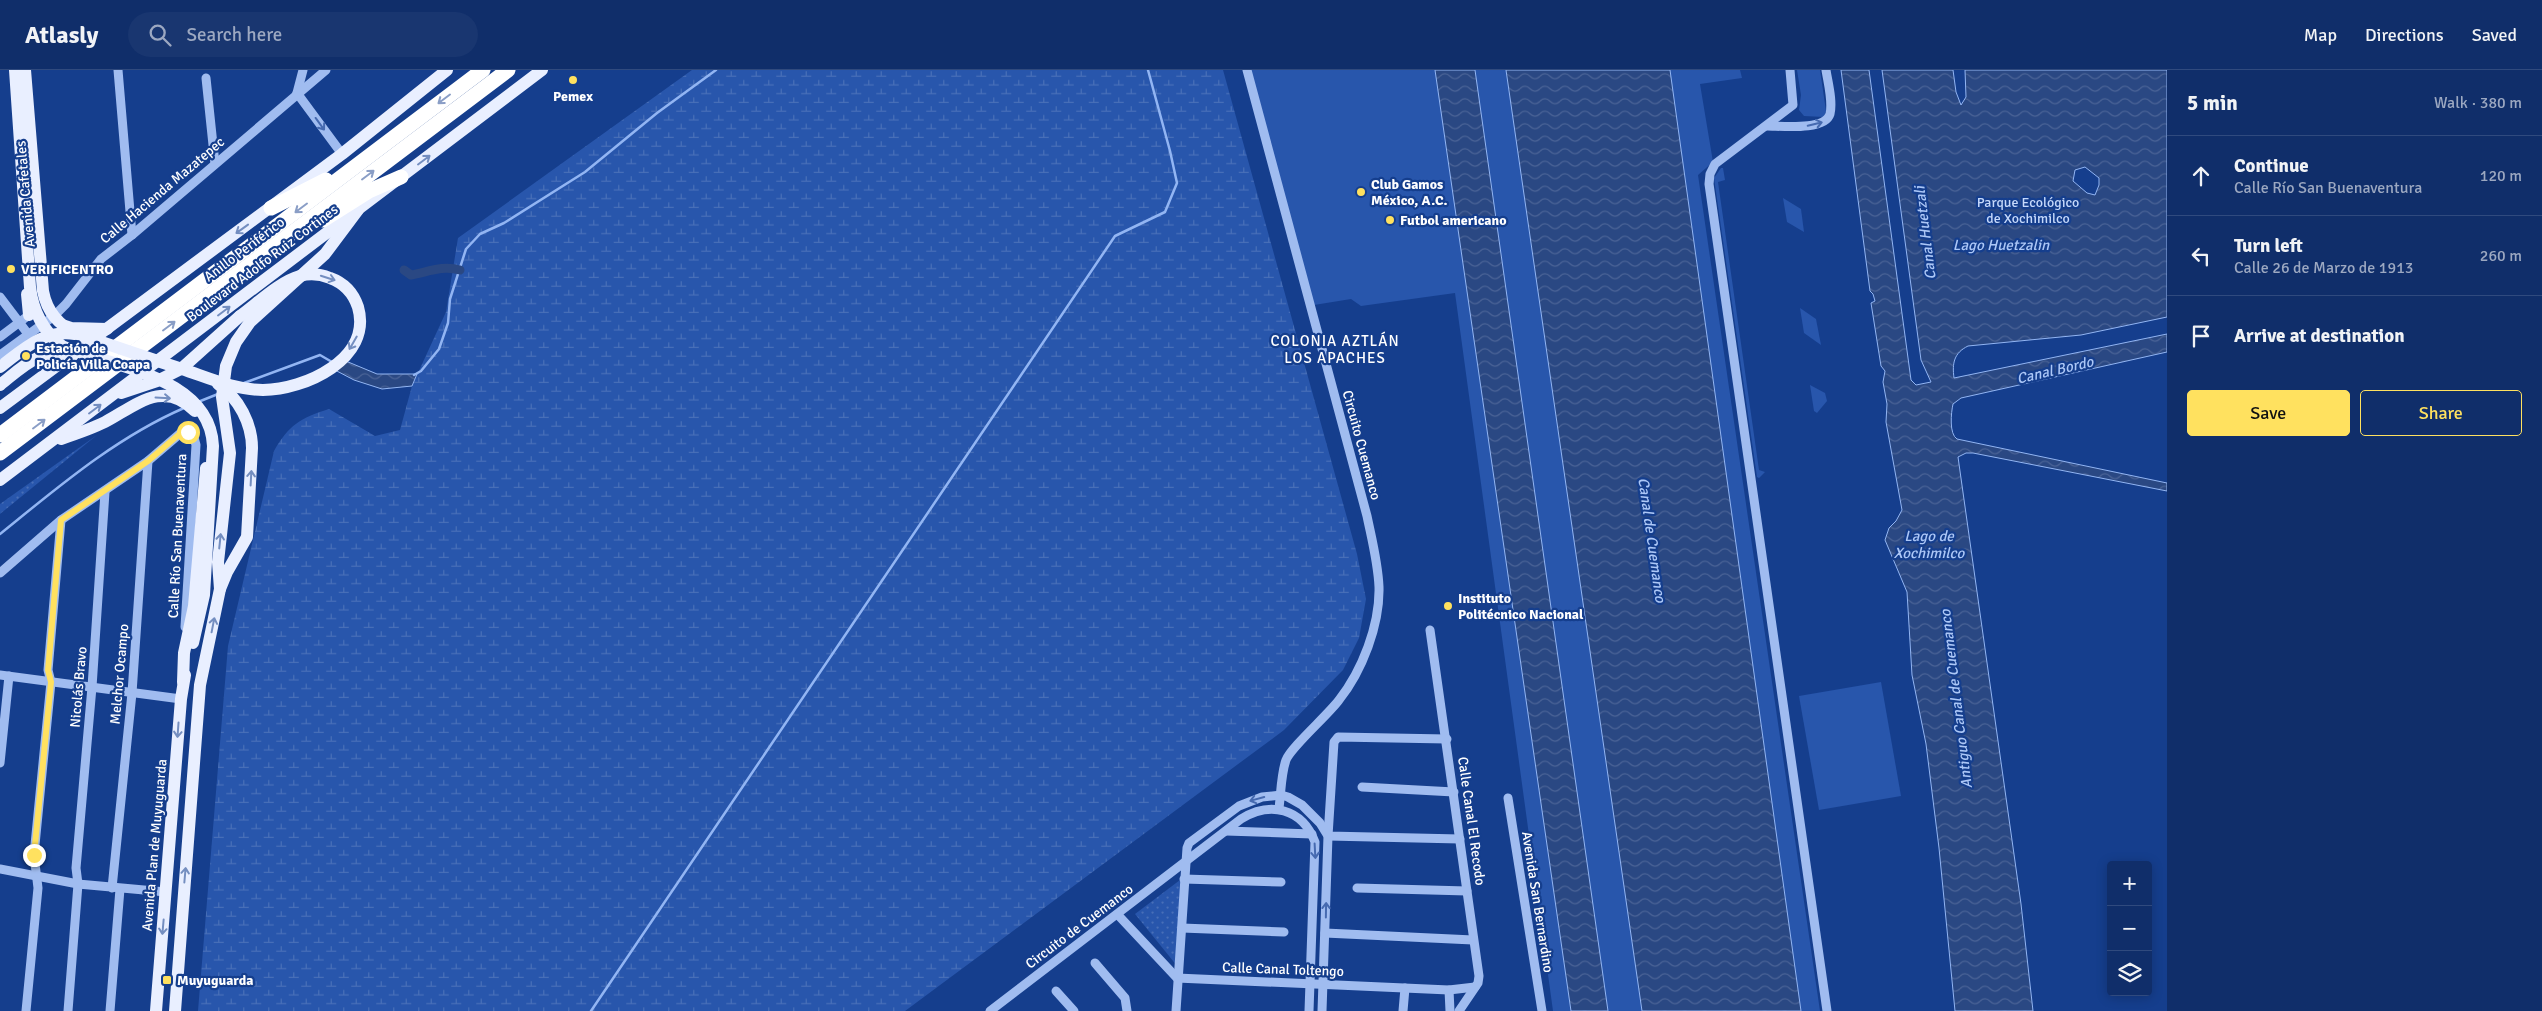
<!DOCTYPE html>
<meta charset="utf-8">
<style>
:root{--surface:#102e6a;--page:#193670;--text:#f1f3f6;--muted:#9ca8c1;--line:#304a7e;--accent:#ffe15f}
body{margin:0;font-family:Signika,sans-serif;background:var(--page);color:var(--text)}
.controls{position:absolute;right:15px;bottom:15px;display:grid;overflow:hidden;border-radius:5px;box-shadow:0 2px 12px #0003}
.controls button{width:45px;height:45px;display:grid;place-items:center;padding:0;border:0;border-bottom:1px solid var(--line);background:var(--surface);color:var(--text);font:25px sans-serif}
.stop{position:absolute;width:15px;height:15px;margin:-11px;border:4px solid #ffe15f;border-radius:50%;background:#fff}
.stop.end{background:#ffe15f;border-color:#fff;box-shadow:0 1px 5px #0008}
.list{margin:0;padding:0;list-style:none}
h2{display:flex;justify-content:space-between;align-items:center;height:65px;margin:0;padding:0 20px;font-size:21px}
h2 small{font-size:16px;font-weight:400;color:var(--muted)}
.list li{display:grid;grid-template-columns:32px 1fr auto;gap:15px;align-items:center;box-sizing:border-box;height:80px;padding:0 20px;border-top:1px solid var(--line)}
.list b{display:block;font-size:19px;white-space:nowrap}
.list p{margin:0;font-size:16px;white-space:nowrap;color:var(--muted)}
.list em{font-size:16px;font-style:normal;color:var(--muted)}
.actions{display:flex;gap:10px;padding:15px 20px}
.actions a{flex:1;padding:11px 0;border:1px solid var(--accent);border-radius:5px;text-align:center;font-size:18px;color:var(--accent)}
.actions .main{background:var(--accent);color:#111}
.icon{flex:none;width:28px;height:28px;fill:none;stroke:currentColor;stroke-width:2;stroke-linecap:round;stroke-linejoin:round}
.map{position:relative;flex:none;width:2167px;height:941px;overflow:hidden}
header{display:flex;align-items:center;gap:30px;box-sizing:border-box;height:70px;padding:0 25px;background:var(--surface);border-bottom:1px solid var(--line)}
header strong{font-size:24px}
nav{display:flex;gap:28px;margin-inline-start:auto;font-size:18px}
.search{width:350px;height:45px;background:var(--page);display:flex;align-items:center;gap:12px;box-sizing:border-box;padding:0 18px;border-radius:28px;color:var(--muted);font-size:19px}
main{display:flex}
aside{flex:1;background:var(--surface)}
.map>svg:first-child{display:block}
</style>
<header>
<strong>Atlasly</strong>
<div class="search"><svg class="icon" aria-label="search" viewBox="0 0 24 24"><circle cx="10" cy="10" r="6"/><path d="M15 15l6 6"/></svg>Search here</div>
<nav><a>Map</a><a>Directions</a><a>Saved</a></nav>
</header>
<main>
<div class="map">
<svg width="2167" height="941" viewBox="0 0 2167 941">
<defs>
<pattern id="grass-dots" width="8" height="8" patternUnits="userSpaceOnUse" patternTransform="scale(1.25)"><rect width="8" height="8" fill="#2856ac"/><path d="M2 2h.1M6 6h.1" fill="none" stroke="#486fb8" stroke-width="1.8" stroke-linecap="round"/></pattern>
<pattern id="wetland-marsh" width="20" height="14" patternUnits="userSpaceOnUse" patternTransform="scale(1.25)"><rect width="20" height="14" fill="#2856ac"/><path d="M1 5h8M5 5V1M11 12h8M15 12V8" fill="none" stroke="#486fb8"/></pattern>
<pattern id="water-waves" width="16" height="10" patternUnits="userSpaceOnUse" patternTransform="scale(1.25)"><rect width="16" height="10" fill="#2a4883"/><path d="M0 5q4-4 8 0t8 0" fill="none" stroke="#4a6396"/></pattern>
</defs>
<rect width="100%" height="100%" fill="#153e8d"/>
<g fill="url(#grass-dots)">
<path d="M97,365L0,444V434Z"/>
<path d="M1188,804L1182,902L1135,844Z"/>
</g>
<path fill="url(#wetland-marsh)" d="M692,0H1223L1357,484L1366,529L1359,568L1343,600L1284,660L905,941H198L228,576L274,381C289,355 300,348 329,339L375,366L400,360L412,316L446,242L458,168Z"/>
<g fill="#2856ac">
<path d="M1248,0H1740L1742,8L1700,14L1713,92L1698,105L1820,941H1553L1455,223L1361,236L1351,229L1314,235Z"/>
<path d="M1797,0H1820L1826,41L1824,47L1804,46L1799,40L1801,25Z"/>
<path d="M1721,98H1723L1725,110L1718,112L1759,400L1765,402L1759,408L1757,407L1714,108Z"/>
<path d="M1783,128L1801,139L1804,162L1787,152Z"/>
<path d="M1800,238L1816,249L1821,275L1804,263Z"/>
<path d="M1810,315L1825,323L1827,331L1817,343L1814,341Z"/>
<path d="M1881,612L1901,726L1819,740L1799,626Z"/>
</g>
<g fill="url(#water-waves)" stroke="#92b5f3" fill-rule="evenodd">
<path d="M1435,0H1475L1608,941H1571Z"/>
<path d="M1506,0H1670L1801,941H1642Z"/>
<path d="M1841,0H1869L1911,310L1916,315L1931,312L1921,290L1882,0H1953L1956,22L1961,35L1966,27L1965,0H2167V247L2081,265L1968,276C1954,283 1952,293 1954,308L2167,264V282L1961,328L1953,334C1951,343 1949,364 1957,369L2167,413V421L1973,383H1966L1958,387L2021,834L2033,941H1955L1939,778L1926,674L1912,605L1907,522L1885,470L1889,458L1896,451L1902,440L1886,352L1887,334L1883,312L1885,301L1881,296L1871,233L1875,231L1873,224L1870,221ZM2085,97L2099,108V115L2095,125L2087,123L2073,111L2075,100Z"/>
<path d="M341,289L377,304H417L412,316L382,319L354,310L333,299Z"/>
</g>
<g fill="none" stroke-linecap="round" stroke-linejoin="round">
<g stroke="#92b5f3" stroke-width="2.5">
<path d="M414,305L421,301L439,279L448,253L450,229L466,179L480,164L504,153L585,102L657,43L716,0"/>
<path d="M244,313L320,285L332,292"/>
<path d="M198,332L218,324"/>
<path d="M0,464C57,418 115,368 184,338"/>
<path d="M591,941L1115,166L1165,142L1177,113L1170,81L1148,0"/>
</g>
<path stroke="#2a4883" stroke-width="9" d="M404,200L411,205C428,202 442,195 460,200"/>
<g stroke="#a0bcf0" stroke-width="9">
<path d="M118,0L132,165"/>
<path d="M1247,0L1367,446C1372,470 1378,493 1379,517C1380,555 1362,601 1339,630C1328,645 1291,677 1286,690C1281,704 1281,723 1279,738"/>
<path d="M1790,0L1793,35L1715,94L1710,104L1709,114L1827,941"/>
<path d="M206,8L215,94"/>
<path d="M297,23L342,84"/>
<path d="M297,23L303,0"/>
<path d="M1767,56C1781,56 1825,61 1830,44C1833,31 1828,13 1826,0"/>
<path d="M0,227L28,264"/>
<path d="M0,267L33,242"/>
<path d="M0,285L54,246L66,234L101,189L132,165L326,0"/>
<path d="M0,503L61,450L148,391L183,361L193,364L196,375L185,557"/>
<path d="M1430,560L1479,906L1478,913L1459,941"/>
<path d="M0,605L181,629"/>
<path d="M1447,669L1338,667L1334,672L1328,766L1460,769"/>
<path d="M0,693L9,606"/>
<path d="M1362,717L1454,722"/>
<path d="M1508,728L1542,941"/>
<path d="M1226,761L1312,764"/>
<path d="M0,799L78,814L166,822"/>
<path d="M1184,809L1281,812"/>
<path d="M112,818L132,623L148,391"/>
<path d="M1357,818L1467,821"/>
<path d="M1118,845L1177,908L1449,920L1475,917"/>
<path d="M1182,858L1284,862"/>
<path d="M1325,863L1473,870"/>
<path d="M1095,893L1125,928L1127,941"/>
<path d="M1449,920L1450,941"/>
<path d="M1056,921L1074,941"/>
<path d="M26,941L38,818L34,785L51,612L48,600L61,450"/>
<path d="M68,941L78,814L76,798L92,617L105,422"/>
<path d="M110,941L120,819"/>
<path d="M990,941L1241,749C1270,731 1302,738 1315,772L1309,941"/>
<path d="M1176,941L1187,778L1189,773L1239,736L1262,727L1281,725L1288,727L1302,735L1320,753L1328,766L1322,941"/>
<path d="M1403,941L1405,918"/>
</g>
<g stroke="#e9efff" stroke-width="12">
<path d="M27,224L29,245"/>
<path d="M65,256L71,258L107,259"/>
<path d="M0,297C24,279 44,259 75,264"/>
<path d="M121,323L157,311L181,299L240,246"/>
<path d="M0,338L342,84L447,0"/>
<path d="M61,369C76,364 91,359 105,352C134,337 163,308 195,341"/>
<path d="M0,410L542,0"/>
<path d="M183,612L184,583L194,536L206,398"/>
<path d="M156,941L181,629L185,605"/>
<path d="M175,941L200,615L220,519L218,492L230,383L222,327L226,296L236,272L250,252L325,184L358,140"/>
</g>
<g stroke="#fff" stroke-width="15">
<path d="M271,138L326,110"/>
<path d="M323,150L369,121L401,107"/>
<path d="M0,365L483,0"/>
<path d="M0,383L508,0"/>
</g>
<g stroke="#e9efff" stroke-width="12">
<path d="M15,0L30,217C33,242 43,261 62,276C114,297 210,307 213,376L204,525L193,573"/>
<path d="M25,0L43,221C47,242 59,256 78,264C113,276 148,288 182,299C209,308 235,320 263,320C304,320 373,289 358,237C353,222 344,213 330,208C320,204 310,203 300,206C279,212 258,233 240,246"/>
<path d="M218,314C239,328 252,354 252,378L247,467L227,502L220,519"/>
<path d="M0,315C25,295 38,279 73,285"/>
</g>
</g>
<defs><path id="oneway-shaft" d="M-6 0H5M1.5-3L5.5 0L1.5 3" fill="none" stroke-width="1.6" stroke-linecap="round" stroke-linejoin="round" transform="scale(1.25)"/></defs>
<g stroke="#8a9ec6">
<use href="#oneway-shaft" transform="translate(444 29) rotate(143)"/>
<use href="#oneway-shaft" transform="translate(368 105) rotate(-37)"/>
<use href="#oneway-shaft" transform="translate(301 138) rotate(143)"/>
<use href="#oneway-shaft" transform="translate(169 256) rotate(-37)"/>
<use href="#oneway-shaft" transform="translate(39 354) rotate(-37)"/>
</g>
<g stroke="#466ab0">
<use href="#oneway-shaft" transform="translate(320 54) rotate(54)"/>
<use href="#oneway-shaft" transform="translate(1815 54) rotate(-13)"/>
<use href="#oneway-shaft" transform="translate(1257 729) rotate(165)"/>
<use href="#oneway-shaft" transform="translate(1315 781) rotate(87)"/>
<use href="#oneway-shaft" transform="translate(1326 840) rotate(-89)"/>
</g>
<g stroke="#748ec0">
<use href="#oneway-shaft" transform="translate(424 90) rotate(-37)"/>
<use href="#oneway-shaft" transform="translate(242 159) rotate(144)"/>
<use href="#oneway-shaft" transform="translate(328 208) rotate(18)"/>
<use href="#oneway-shaft" transform="translate(224 241) rotate(-37)"/>
<use href="#oneway-shaft" transform="translate(353 273) rotate(120)"/>
<use href="#oneway-shaft" transform="translate(163 328) rotate(3)"/>
<use href="#oneway-shaft" transform="translate(95 339) rotate(-37)"/>
<use href="#oneway-shaft" transform="translate(251 408) rotate(-87)"/>
<use href="#oneway-shaft" transform="translate(220 471) rotate(-84)"/>
<use href="#oneway-shaft" transform="translate(213 555) rotate(-79)"/>
<use href="#oneway-shaft" transform="translate(178 660) rotate(94)"/>
<use href="#oneway-shaft" transform="translate(185 805) rotate(-85)"/>
<use href="#oneway-shaft" transform="translate(163 857) rotate(95)"/>
</g>
<g fill="none" stroke-linecap="round" stroke-linejoin="round">
<path stroke="#ffe15f" stroke-width="6" d="M34,785L51,612L48,600L61,450L148,391L183,361L188,362"/>
</g>
<g fill="#ffe15f" stroke="#153e8d" stroke-width="2">
<circle cx="573" cy="10" r="5"/>
<circle cx="1361" cy="122" r="5"/>
<circle cx="1390" cy="150" r="5"/>
<circle cx="11" cy="199" r="5"/>
<circle cx="26" cy="286" r="5"/>
<circle cx="1448" cy="536" r="5"/>
<rect x="162" y="905" width="10" height="10" rx="2.5"/>
</g>
<g text-anchor="middle" stroke-width="4.5" stroke-linejoin="round" paint-order="stroke">
<g font-size="14" font-weight="bold" fill="#fff" stroke="#153e8d" text-anchor="start">
<text x="573" y="31" text-anchor="middle">Pemex</text>
<text x="1371" y="119">Club Gamos<tspan x="1371" dy="16">México, A.C.</tspan></text>
<text x="1400" y="155">Futbol americano</text>
<text x="21" y="204">VERIFICENTRO</text>
<text x="36" y="283">Estación de<tspan x="36" dy="16">Policía Villa Coapa</tspan></text>
<text x="1458" y="533">Instituto<tspan x="1458" dy="16">Politécnico Nacional</tspan></text>
<text x="177" y="915">Muyuguarda</text>
</g>
<g font-size="14" fill="#fff" stroke="#153e8d">
<text transform="translate(162 120) rotate(-40)" y="5">Calle Hacienda Mazatepec</text>
<text transform="translate(25 124) rotate(-95)" y="5">Avenida Cafetales</text>
<text transform="translate(244 179) rotate(-37)" y="5">Anillo Periférico</text>
<text transform="translate(262 193) rotate(-37)" y="5">Boulevard Adolfo Ruiz Cortines</text>
<text transform="translate(1362 375) rotate(75)" y="5">Circuito Cuemanco</text>
<text transform="translate(177 466) rotate(-87)" y="5">Calle Río San Buenaventura</text>
<text transform="translate(119 604) rotate(-85)" y="5">Melchor Ocampo</text>
<text transform="translate(78 617) rotate(-85)" y="5">Nicolás Bravo</text>
<text transform="translate(1472 751) rotate(82)" y="5">Calle Canal El Recodo</text>
<text transform="translate(154 775) rotate(-85)" y="5">Avenida Plan de Muyuguarda</text>
<text transform="translate(1538 832) rotate(81)" y="5">Avenida San Bernardino</text>
<text transform="translate(1079 856) rotate(-37)" y="5">Circuito de Cuemanco</text>
<text transform="translate(1283 899) rotate(2)" y="5">Calle Canal Toltengo</text>
</g>
<g font-size="14" fill="#c6d9fb" stroke="#153e8d">
<text x="2028" y="137">Parque Ecológico<tspan x="2028" dy="16">de Xochimilco</tspan></text>
</g>
<g font-size="15" font-style="italic" fill="#acc7f7" stroke="#153e8d">
<text transform="translate(1925 163) rotate(-97)" y="5">Canal Huetzali</text>
<text x="2001" y="180">Lago Huetzalin</text>
<text transform="translate(2055 300) rotate(-13)" y="5">Canal Bordo</text>
<text x="1929" y="471">Lago de<tspan x="1929" dy="17">Xochimilco</tspan></text>
<text transform="translate(1652 470) rotate(82)" y="5">Canal de Cuemanco</text>
<text transform="translate(1956 629) rotate(-97)" y="5">Antiguo Canal de Cuemanco</text>
</g>
<g font-size="15" letter-spacing="1" fill="#fff" stroke="#153e8d">
<text x="1335" y="276">COLONIA AZTLÁN<tspan x="1335" dy="17">LOS APACHES</tspan></text>
</g>
</g>
</svg>
<div class="controls">
<button>+</button>
<button>−</button>
<button><svg class="icon" aria-label="layers" viewBox="0 0 24 24"><path d="M12 4l9 5-9 5-9-5zM3 14l9 5 9-5"/></svg></button>
</div>
<div class="stop" style="left:188px;top:362px"></div>
<div class="stop end" style="left:34px;top:785px"></div>
</div>
<aside>
<h2>5 min<small>Walk · 380 m</small></h2>
<ul class="list">
<li><svg class="icon" aria-label="ahead" viewBox="0 0 24 24"><path d="M12 20V5M6 11l6-6 6 6"/></svg><div><b>Continue</b><p>Calle Río San Buenaventura</p></div><em>120 m</em></li>
<li><svg class="icon" aria-label="left" viewBox="0 0 24 24"><path d="M17 20v-9H6M10 6l-5 5 5 5"/></svg><div><b>Turn left</b><p>Calle 26 de Marzo de 1913</p></div><em>260 m</em></li>
<li><svg class="icon" aria-label="arrive" viewBox="0 0 24 24"><path d="M6 21V4h12l-3 4 3 4H6"/></svg><div><b>Arrive at destination</b></div></li>
</ul>
<div class="actions"><a class="main">Save</a><a>Share</a></div>
</aside>
</main>
